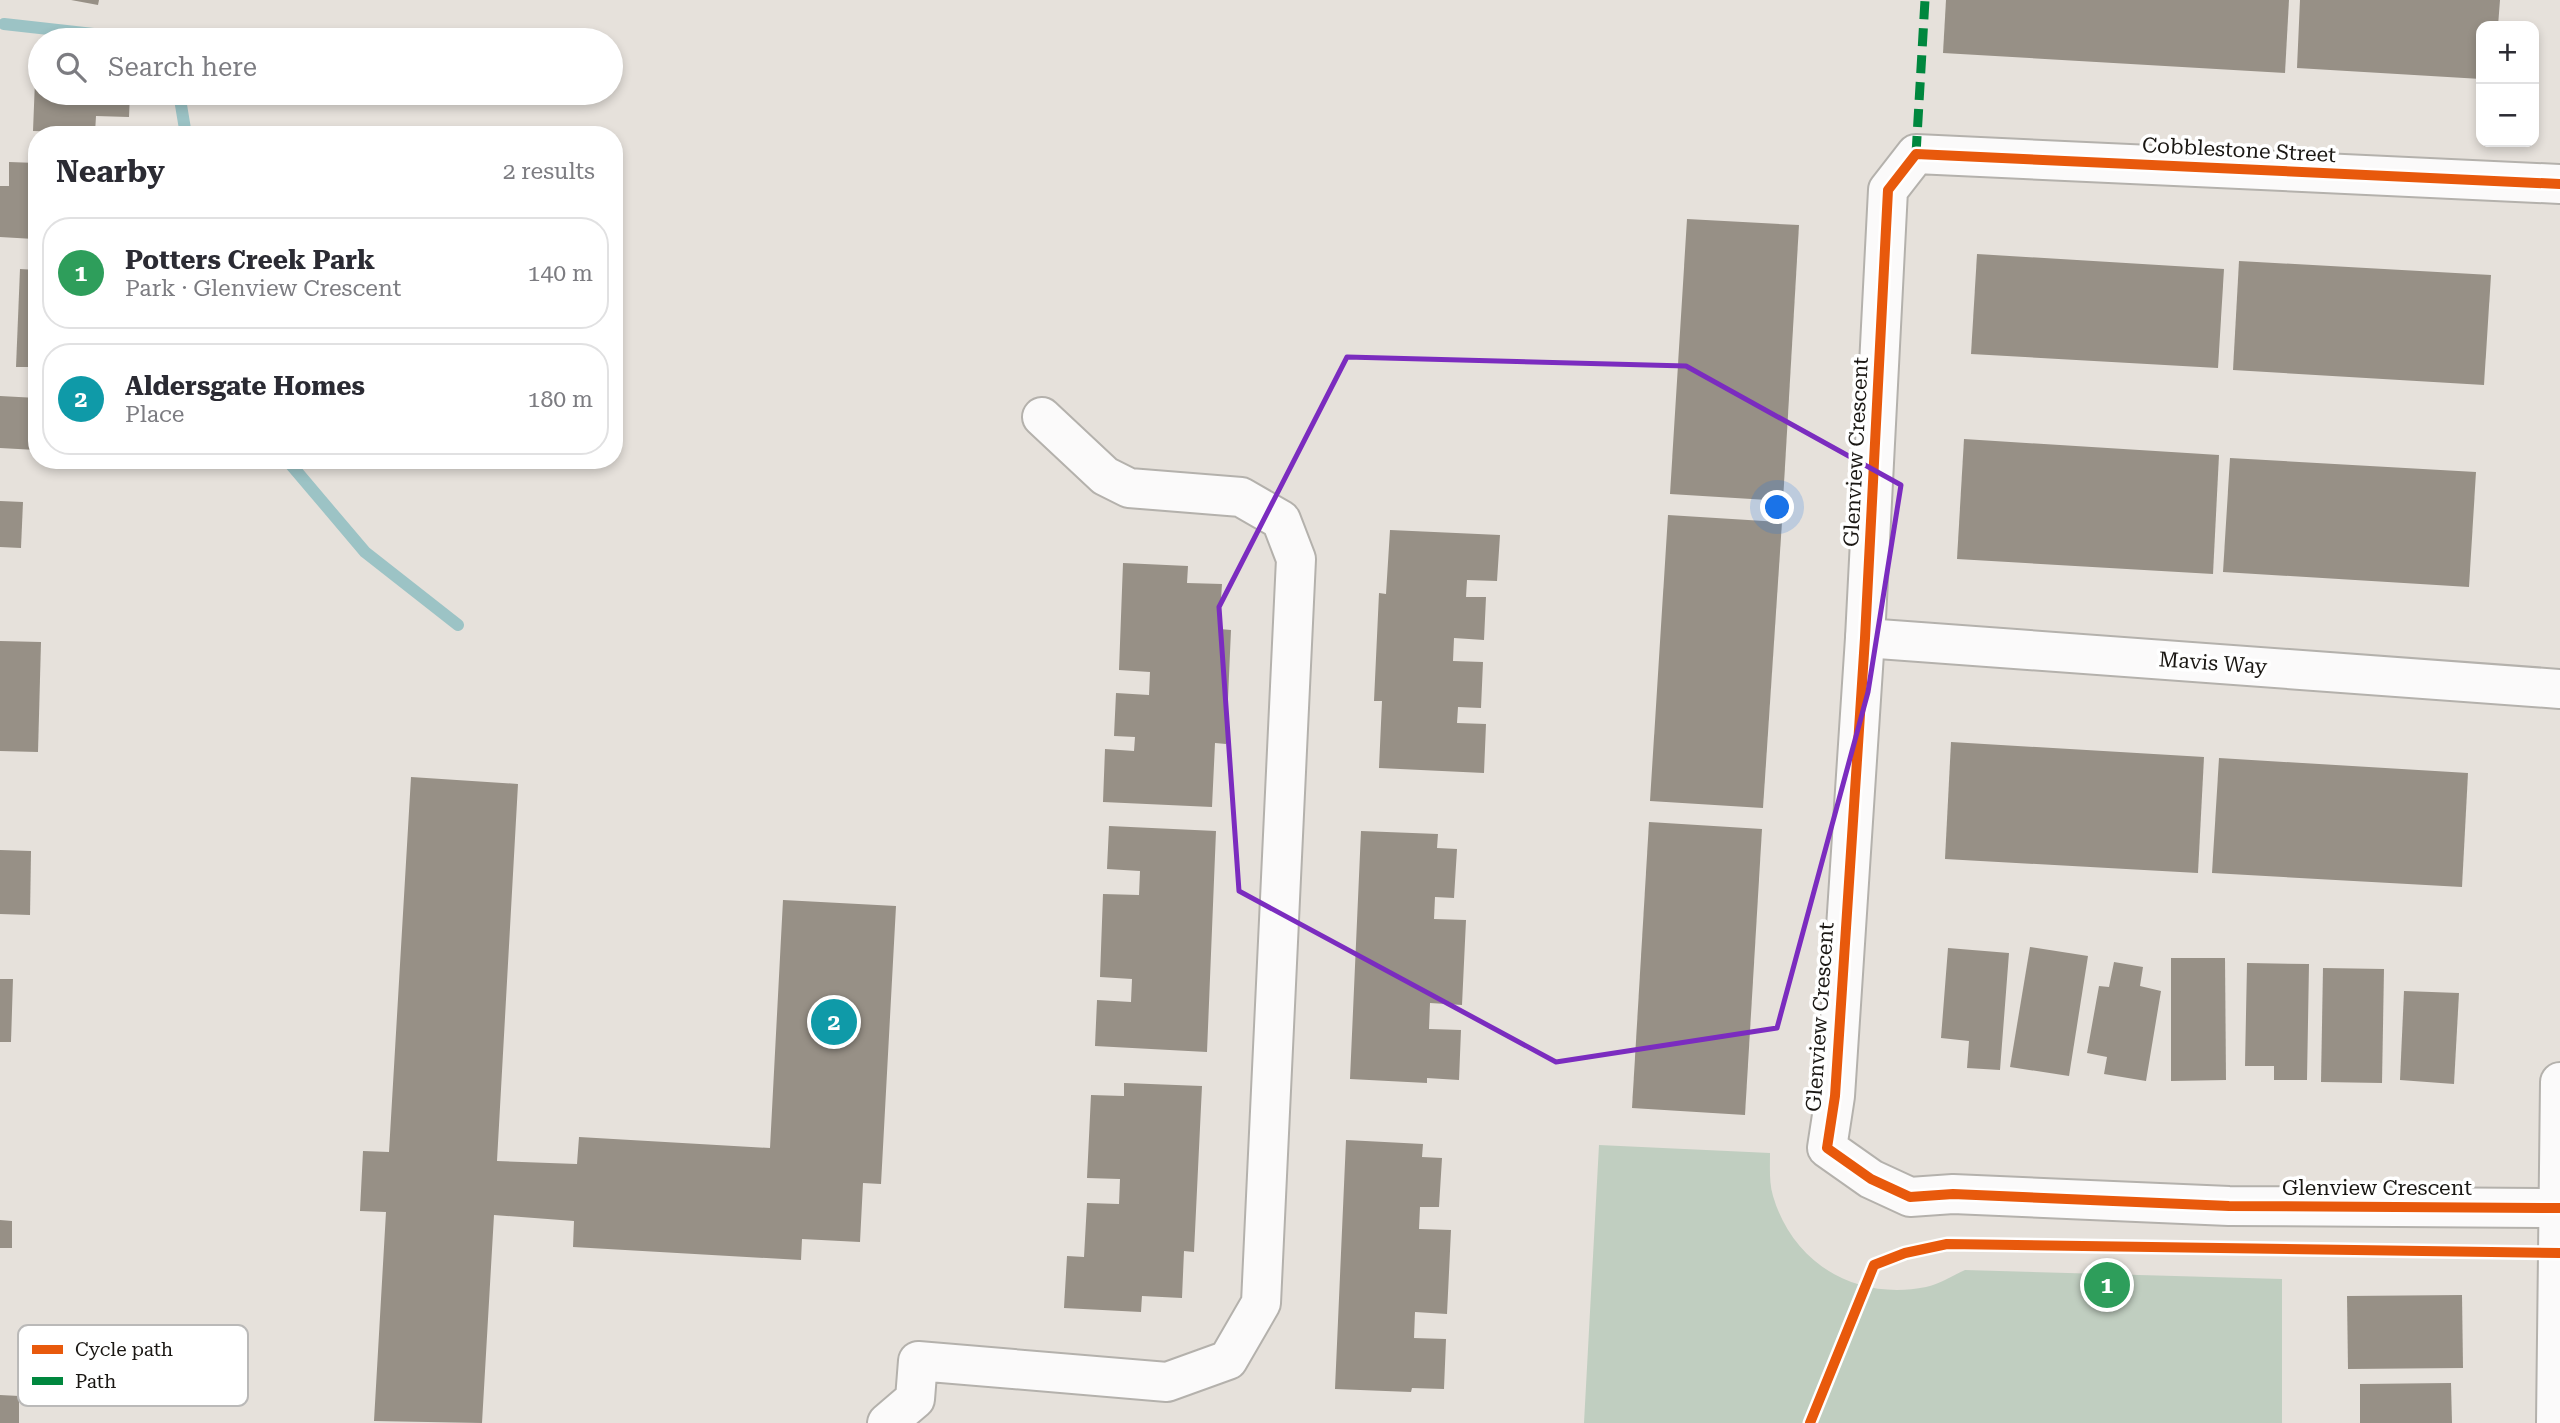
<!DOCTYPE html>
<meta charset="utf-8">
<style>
:root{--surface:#fff;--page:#f7f7f7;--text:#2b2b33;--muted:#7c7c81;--line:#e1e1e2;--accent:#615e59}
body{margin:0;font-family:"Roboto Serif",serif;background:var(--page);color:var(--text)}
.controls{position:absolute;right:21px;top:21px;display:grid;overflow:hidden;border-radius:14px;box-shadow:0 4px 10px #0003}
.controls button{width:63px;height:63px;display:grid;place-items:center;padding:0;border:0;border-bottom:2px solid var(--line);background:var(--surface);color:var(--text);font:35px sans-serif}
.you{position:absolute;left:1778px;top:508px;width:24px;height:24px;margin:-18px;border:5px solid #fff;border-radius:50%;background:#1a73e8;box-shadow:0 0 0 10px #1a73e833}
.badge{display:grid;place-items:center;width:46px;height:46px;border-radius:50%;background:var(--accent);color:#fff;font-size:23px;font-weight:700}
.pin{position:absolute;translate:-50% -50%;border:4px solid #fff;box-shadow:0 2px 7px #0006}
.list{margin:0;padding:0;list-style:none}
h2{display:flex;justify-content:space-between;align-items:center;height:91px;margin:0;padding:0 28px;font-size:30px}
h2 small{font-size:23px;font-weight:400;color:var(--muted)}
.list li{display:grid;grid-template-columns:46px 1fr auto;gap:21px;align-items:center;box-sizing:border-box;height:112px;margin:0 14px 14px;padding:0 14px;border:2px solid var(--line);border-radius:28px}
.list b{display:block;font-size:26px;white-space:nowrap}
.list p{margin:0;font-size:23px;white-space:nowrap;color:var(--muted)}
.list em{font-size:23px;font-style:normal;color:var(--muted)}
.icon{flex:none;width:38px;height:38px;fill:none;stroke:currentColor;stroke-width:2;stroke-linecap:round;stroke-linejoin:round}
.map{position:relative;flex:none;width:2560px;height:1423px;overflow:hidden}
.search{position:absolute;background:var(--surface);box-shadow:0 4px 10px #0003;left:28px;top:28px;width:595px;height:77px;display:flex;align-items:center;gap:18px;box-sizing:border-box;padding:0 24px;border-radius:38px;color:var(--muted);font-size:26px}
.panel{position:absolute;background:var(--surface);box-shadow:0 4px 10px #0003;left:28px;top:126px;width:595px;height:343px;border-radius:28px}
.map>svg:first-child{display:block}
</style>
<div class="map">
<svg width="2560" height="1423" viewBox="0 0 2560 1423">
<rect width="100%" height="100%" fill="#e6e1db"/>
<path fill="#c0cec0" d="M1599,1145L1770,1153C1770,1167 1769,1183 1773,1196C1793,1264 1856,1301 1926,1287C1939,1284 1952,1276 1965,1270L2282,1279V1423H1584Z"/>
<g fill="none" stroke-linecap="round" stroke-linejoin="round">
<g stroke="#9cc3c5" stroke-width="12">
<path d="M4,24L147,40"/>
<path d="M179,93L186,135"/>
<path d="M287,460L365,552L458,625"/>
</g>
</g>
<g fill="#979086">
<path d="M71,0H99L98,5Z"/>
<path d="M1946,0H2289L2285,73L1943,53Z"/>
<path d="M2300,0H2500L2498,26H2481V79L2297,68Z"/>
<path d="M36,55H40V93H130L129,117L96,116L95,133L33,131Z"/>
<path d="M9,162L37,163L34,239L0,237V186H9Z"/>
<path d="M1687,219L1799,225L1783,501L1670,494Z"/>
<path d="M1977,254L2224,269L2218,368L1971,354Z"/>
<path d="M2239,261L2491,275L2484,385L2233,370Z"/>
<path d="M20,269L37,270V367H16Z"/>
<path d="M0,396L37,398L36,450L0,448Z"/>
<path d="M1964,439L2219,455L2213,574L1957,559Z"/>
<path d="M2230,458L2476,472L2469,587L2223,572Z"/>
<path d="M0,501L23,502L21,548L0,547Z"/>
<path d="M1668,515L1782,522L1763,808L1650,801Z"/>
<path d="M1390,530L1500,535L1497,581L1467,580L1466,597H1486L1484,640L1454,638L1453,661L1483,662L1481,708L1458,707L1457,723L1486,724L1484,773L1379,768L1382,701H1374L1379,593L1386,594Z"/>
<path d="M1123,563L1188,566L1187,583L1222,584L1219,629L1231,630L1226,744L1215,743L1212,807L1103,802L1105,749L1134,751L1135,737L1114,736L1116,693L1149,695L1150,672L1119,670Z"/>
<path d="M0,641L41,642L38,752L0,751Z"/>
<path d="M1951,742L2204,757L2198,873L1945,859Z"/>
<path d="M2219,758L2468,773L2462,887L2212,873Z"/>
<path d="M411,777L518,784L497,1161L577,1164L579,1137L770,1148L783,900L896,906L881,1184L863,1183L860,1242L802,1239L801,1260L573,1247L574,1221L494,1215L482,1423L374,1421L386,1212L360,1211L363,1151L389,1152Z"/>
<path d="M1649,822L1762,829L1745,1115L1632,1108Z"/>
<path d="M1109,826L1216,831L1207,1052L1095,1046L1097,1000L1131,1002L1132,979L1100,977L1103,894L1139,895L1140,871L1107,869Z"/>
<path d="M1361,831L1438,834L1437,848L1457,849L1454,898L1435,897L1434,919L1466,920L1462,1005L1430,1003L1429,1029L1461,1030L1459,1080L1427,1078V1083L1350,1079Z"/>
<path d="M0,850L31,851L30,915L0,914Z"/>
<path d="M2030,947L2088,956L2069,1076L2010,1067Z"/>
<path d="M1948,948L2009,953L2000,1070L1967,1068L1969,1041L1941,1038Z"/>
<path d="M2171,958H2225L2226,1080L2171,1081Z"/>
<path d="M2114,962L2143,967L2140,986L2161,991L2146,1081L2104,1074L2107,1057L2087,1053L2099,986L2109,987Z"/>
<path d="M2247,963L2309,964L2307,1080H2274V1066H2245Z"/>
<path d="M2323,968L2384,969L2382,1083L2321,1082Z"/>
<path d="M0,979H13L11,1042H0Z"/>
<path d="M2404,991L2459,993L2454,1084L2400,1080Z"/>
<path d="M1124,1083L1202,1086L1194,1252L1184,1251L1182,1298L1142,1296L1141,1312L1064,1308L1067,1256L1084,1257L1087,1203L1119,1204L1120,1179L1087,1178L1091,1095L1124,1096Z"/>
<path d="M1346,1140L1423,1144L1422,1157L1442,1158L1439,1207H1420L1419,1229L1451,1230L1447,1314L1415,1312L1414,1338L1446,1339L1444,1389L1412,1388L1411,1392L1335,1389Z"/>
<path d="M0,1220L12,1221V1248H0Z"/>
<path d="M2462,1295L2463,1368L2348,1369L2347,1296Z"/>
<path d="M2451,1383L2452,1423H2360V1384Z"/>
<path d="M0,1395L19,1396V1423H0Z"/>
</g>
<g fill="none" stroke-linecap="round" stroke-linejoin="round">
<g stroke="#b4b1ac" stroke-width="42">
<g id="minor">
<path d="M2560,184L1916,154L1888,190L1865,638L1835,1096L1827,1148L1871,1179L1910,1197L1953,1194L2229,1206L2560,1208"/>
<path d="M1865,638L2560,689"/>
<path d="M887,1423L915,1399L918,1361L1167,1382L1228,1360L1261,1303L1296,559L1281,520L1241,497L1129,488L1105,476L1042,417"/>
<path d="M2556,1423L2560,1082"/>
</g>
</g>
<use href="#minor" stroke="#fbfafa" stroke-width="38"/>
<path stroke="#00873e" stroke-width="9" stroke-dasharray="18 9" stroke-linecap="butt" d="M1916,154L1925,0"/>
<g stroke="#fff" stroke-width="15">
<g id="cycleway">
<path d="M2560,184L1916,154L1888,190L1865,638L1835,1096L1827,1148L1871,1179L1910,1197L1953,1194L2229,1206L2560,1208"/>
<path d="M1810,1423L1874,1265L1905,1253L1947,1244L2560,1253"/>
</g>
</g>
<use href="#cycleway" stroke="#e8590c" stroke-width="10"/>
</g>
<path fill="none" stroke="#7b2cbf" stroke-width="5" stroke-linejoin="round" d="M1347,357L1686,366L1901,485L1868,692L1777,1028L1556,1062L1239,891L1219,607Z"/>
<g text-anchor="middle" stroke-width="7" stroke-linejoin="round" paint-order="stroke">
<g font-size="21" fill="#1a1713" stroke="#fff">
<text transform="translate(2239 150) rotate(3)" y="7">Cobblestone Street</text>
<text transform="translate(1856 452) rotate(-87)" y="7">Glenview Crescent</text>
<text transform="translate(2213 663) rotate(4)" y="7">Mavis Way</text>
<text transform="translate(1820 1017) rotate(-86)" y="7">Glenview Crescent</text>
<text x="2377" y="1195">Glenview Crescent</text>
</g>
</g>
<rect x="18" y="1325" width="230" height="81" rx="10" fill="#fff" stroke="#bab9b8" stroke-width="2"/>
<rect x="32" y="1345" width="31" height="9" fill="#e8590c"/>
<rect x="32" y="1377" width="31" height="8" fill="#00873e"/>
<g font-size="19" fill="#1a1713">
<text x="75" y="1356">Cycle path</text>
<text x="75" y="1388">Path</text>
</g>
</svg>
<div class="controls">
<button>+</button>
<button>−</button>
</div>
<div class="you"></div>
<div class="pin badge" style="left:2107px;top:1285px;background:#2e9e5b">1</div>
<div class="pin badge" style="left:834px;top:1022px;background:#0f9aa8">2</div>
<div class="search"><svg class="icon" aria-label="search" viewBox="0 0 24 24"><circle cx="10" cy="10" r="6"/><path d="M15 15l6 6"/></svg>Search here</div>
<section class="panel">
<h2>Nearby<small>2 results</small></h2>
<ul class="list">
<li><span class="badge" style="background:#2e9e5b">1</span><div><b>Potters Creek Park</b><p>Park · Glenview Crescent</p></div><em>140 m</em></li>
<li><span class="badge" style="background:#0f9aa8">2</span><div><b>Aldersgate Homes</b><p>Place</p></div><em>180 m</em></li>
</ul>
</section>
</div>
